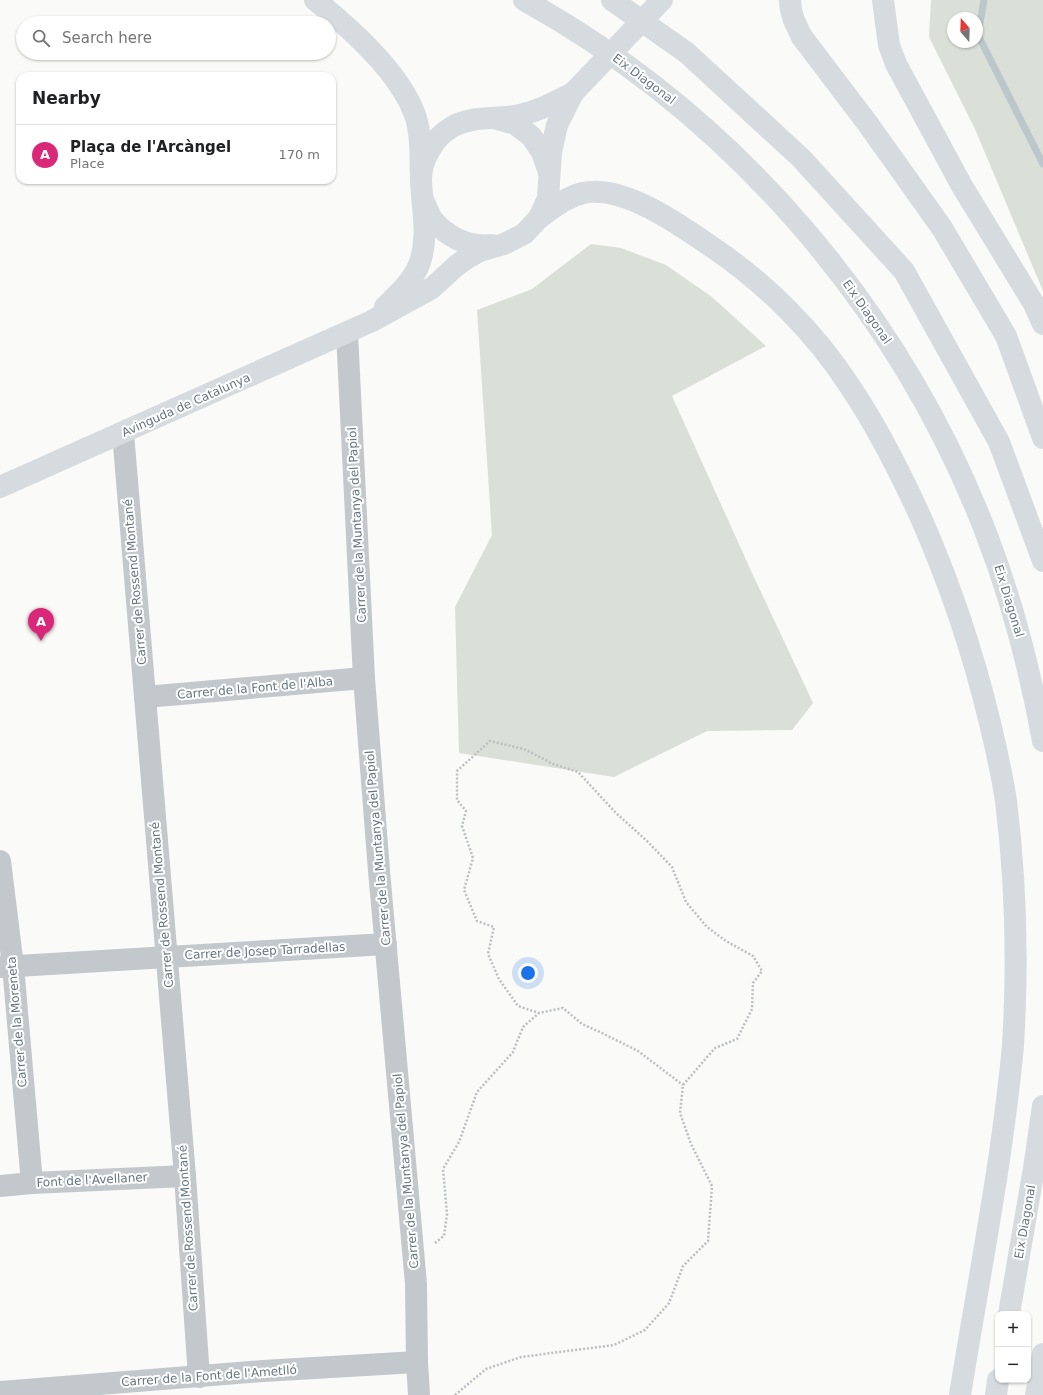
<!DOCTYPE html>
<meta charset="utf-8">
<style>
:root{--surface:#fff;--page:#f6f6f6;--text:#202124;--muted:#757577;--line:#e0e0e0;--accent:#db2777}
body{margin:0;font-family:"DejaVu Sans",sans-serif;background:var(--page);color:var(--text)}
.controls{position:absolute;right:12px;bottom:12px;display:grid;overflow:hidden;border-radius:8px;box-shadow:0 1px 3px #0004}
.controls button{width:36px;height:36px;display:grid;place-items:center;padding:0;border:0;border-bottom:1px solid var(--line);background:var(--surface);color:var(--text);font:20px sans-serif}
.compass{position:absolute;left:947px;top:12px;width:36px;height:36px;border-radius:50%;background:var(--surface);box-shadow:0 1px 3px #0004;rotate:341deg}
.you{position:absolute;left:528px;top:973px;width:14px;height:14px;margin:-10px;border:3px solid #fff;border-radius:50%;background:#1a73e8;box-shadow:0 0 0 6px #1a73e833}
.badge{display:grid;place-items:center;width:26px;height:26px;border-radius:50%;background:var(--accent);color:#fff;font-size:13px;font-weight:700}
.pin{position:absolute;translate:-50% -33px;filter:drop-shadow(0 1px 2px #0008)}
.pin::after{content:'';position:absolute;top:21px;width:14px;height:12px;background:inherit;clip-path:polygon(0 0,100% 0,50% 100%)}
.list{margin:0;padding:0;list-style:none}
h2{display:flex;justify-content:space-between;align-items:center;height:52px;margin:0;padding:0 16px;font-size:17px}
h2 small{font-size:13px;font-weight:400;color:var(--muted)}
.list li{display:grid;grid-template-columns:26px 1fr auto;gap:12px;align-items:center;box-sizing:border-box;height:60px;padding:0 16px;border-top:1px solid var(--line)}
.list b{display:block;font-size:15px;white-space:nowrap}
.list p{margin:0;font-size:13px;white-space:nowrap;color:var(--muted)}
.list em{font-size:13px;font-style:normal;color:var(--muted)}
.icon{flex:none;width:22px;height:22px;fill:none;stroke:currentColor;stroke-width:2;stroke-linecap:round;stroke-linejoin:round}
.map{position:relative;flex:none;width:1043px;height:1395px;overflow:hidden}
.search{position:absolute;background:var(--surface);box-shadow:0 1px 3px #0004;left:16px;top:16px;width:320px;height:44px;display:flex;align-items:center;gap:10px;box-sizing:border-box;padding:0 14px;border-radius:22px;color:var(--muted);font-size:15px}
.panel{position:absolute;background:var(--surface);box-shadow:0 1px 3px #0004;left:16px;top:72px;width:320px;height:112px;border-radius:12px}
.map>svg:first-child{display:block}
</style>
<div class="map">
<svg width="1043" height="1395" viewBox="0 0 1043 1395">
<rect width="100%" height="100%" fill="#fafaf8"/>
<g fill="#dadfd7" fill-rule="evenodd">
<path d="M931,0H1043V291L975,129L929,37ZM953,18H977V42H953Z"/>
<path d="M591,244L621,248L666,265L712,297L766,346L672,396L752,573L813,703L792,730L707,731L614,777L459,753L455,607L492,535L477,310L532,289Z"/>
</g>
<g fill="none" stroke-linecap="round" stroke-linejoin="round">
<path stroke="#bbc7cb" stroke-width="7" d="M984,0L978,35L1043,164"/>
<g stroke="#bbbfc2" stroke-width="2.5" stroke-dasharray="2 2" stroke-linecap="butt">
<path d="M435,1243L444,1236L447,1214L443,1169L459,1142L477,1092L513,1052L523,1027L539,1013"/>
<path d="M455,1395L486,1369L521,1357L614,1345L645,1330L669,1303L683,1266L708,1241L712,1186L691,1144L680,1113L683,1085L715,1048L737,1039L752,1009L753,983L762,971L753,956L726,941L707,927L686,902L672,867L647,841L616,813L578,772L553,764L524,749L490,741L457,771V800L466,811L462,826L473,858L464,890L477,921L494,927L488,954L499,979L518,1006L539,1013L563,1008L582,1024L602,1033L638,1051L683,1085"/>
</g>
<g stroke="#c3c8cc" stroke-width="22">
<path d="M347,333L364,678L379,871L416,1284L417,1362L419,1395"/>
<path d="M123,433L185,1176L199,1377"/>
<path d="M145,697L364,678"/>
<path d="M0,861L13,966L32,1183"/>
<path d="M0,967L386,944"/>
<path d="M0,1186L32,1183L185,1176"/>
<path d="M0,1392L263,1371L417,1362"/>
</g>
<g stroke="#d6dbdf" stroke-width="22">
<path d="M883,0L889,45L896,64L962,186L1034,304L1043,324"/>
<path d="M497,119L515,124L531,136L542,152L549,172"/>
<path d="M424,202C427,208 429,214 432,219C447,237 469,248 492,245"/>
<path d="M385,307C398,294 414,280 420,262C429,234 422,208 421,180C421,160 434,137 452,127C473,115 497,120 520,115C539,111 555,102 573,93"/>
<path d="M0,487L372,321L432,288L456,266L467,258L480,251L504,244L524,234L539,218L548,198L551,152L557,125L573,93L662,0"/>
</g>
<g stroke="#d6dbdf" stroke-width="22">
<path d="M315,0C350,28 402,74 416,118C422,137 420,159 421,179"/>
<path d="M524,0C734,116 900,310 986,533C1012,600 1030,670 1043,741"/>
<path d="M612,0L687,53L801,158L904,271L999,442L1043,561"/>
<path d="M790,0C790,14 796,25 802,37L868,124L942,228L1006,336L1043,438"/>
<path d="M539,218C553,208 566,197 583,193C623,184 680,225 712,247C765,283 814,331 849,385C877,426 900,472 921,518C950,584 973,652 990,723C996,748 1002,775 1006,801C1016,882 1018,964 1013,1045C1010,1081 1005,1117 1000,1153C988,1234 973,1314 960,1395"/>
<path d="M1009,1314L1034,1168L1043,1106"/>
<path d="M996,1395L998,1380"/>
<path d="M1036,1395L1043,1354"/>
</g>
</g>
<g text-anchor="middle" stroke-width="4" stroke-linejoin="round" paint-order="stroke">
<g font-size="12" fill="#657683" stroke="#fff">
<text transform="translate(644 79) rotate(37)" y="4">Eix Diagonal</text>
<text transform="translate(867 312) rotate(55)" y="4">Eix Diagonal</text>
<text transform="translate(186 405) rotate(-24)" y="4">Avinguda de Catalunya</text>
<text transform="translate(357 525) rotate(-93)" y="4">Carrer de la Muntanya del Papiol</text>
<text transform="translate(135 582) rotate(-95)" y="4">Carrer de Rossend Montané</text>
<text transform="translate(1009 601) rotate(73)" y="4">Eix Diagonal</text>
<text transform="translate(255 688) rotate(-5)" y="4">Carrer de la Font de l'Alba</text>
<text transform="translate(378 848) rotate(-95)" y="4">Carrer de la Muntanya del Papiol</text>
<text transform="translate(162 905) rotate(-95)" y="4">Carrer de Rossend Montané</text>
<text transform="translate(265 951) rotate(-3)" y="4">Carrer de Josep Tarradellas</text>
<text transform="translate(17 1022) rotate(-95)" y="4">Carrer de la Moreneta</text>
<text transform="translate(406 1171) rotate(-95)" y="4">Carrer de la Muntanya del Papiol</text>
<text transform="translate(92 1180) rotate(-3)" y="4">Font de l'Avellaner</text>
<text transform="translate(1025 1222) rotate(-80)" y="4">Eix Diagonal</text>
<text transform="translate(188 1228) rotate(-94)" y="4">Carrer de Rossend Montané</text>
<text transform="translate(209 1376) rotate(-4)" y="4">Carrer de la Font de l'Ametlló</text>
</g>
</g>
</svg>
<div class="controls">
<button>+</button>
<button>−</button>
</div>
<svg class="compass" viewBox="-18 -18 36 36"><path d="M0-13l5 13h-10z" fill="#e53935"/><path d="M0 13l5-13h-10z" fill="#757577"/></svg>
<div class="you"></div>
<div class="pin badge" style="left:41px;top:641px">A</div>
<div class="search"><svg class="icon" aria-label="search" viewBox="0 0 24 24"><circle cx="10" cy="10" r="6"/><path d="M15 15l6 6"/></svg>Search here</div>
<section class="panel">
<h2>Nearby<small></small></h2>
<ul class="list">
<li><span class="badge">A</span><div><b>Plaça de l'Arcàngel</b><p>Place</p></div><em>170 m</em></li>
</ul>
</section>
</div>
